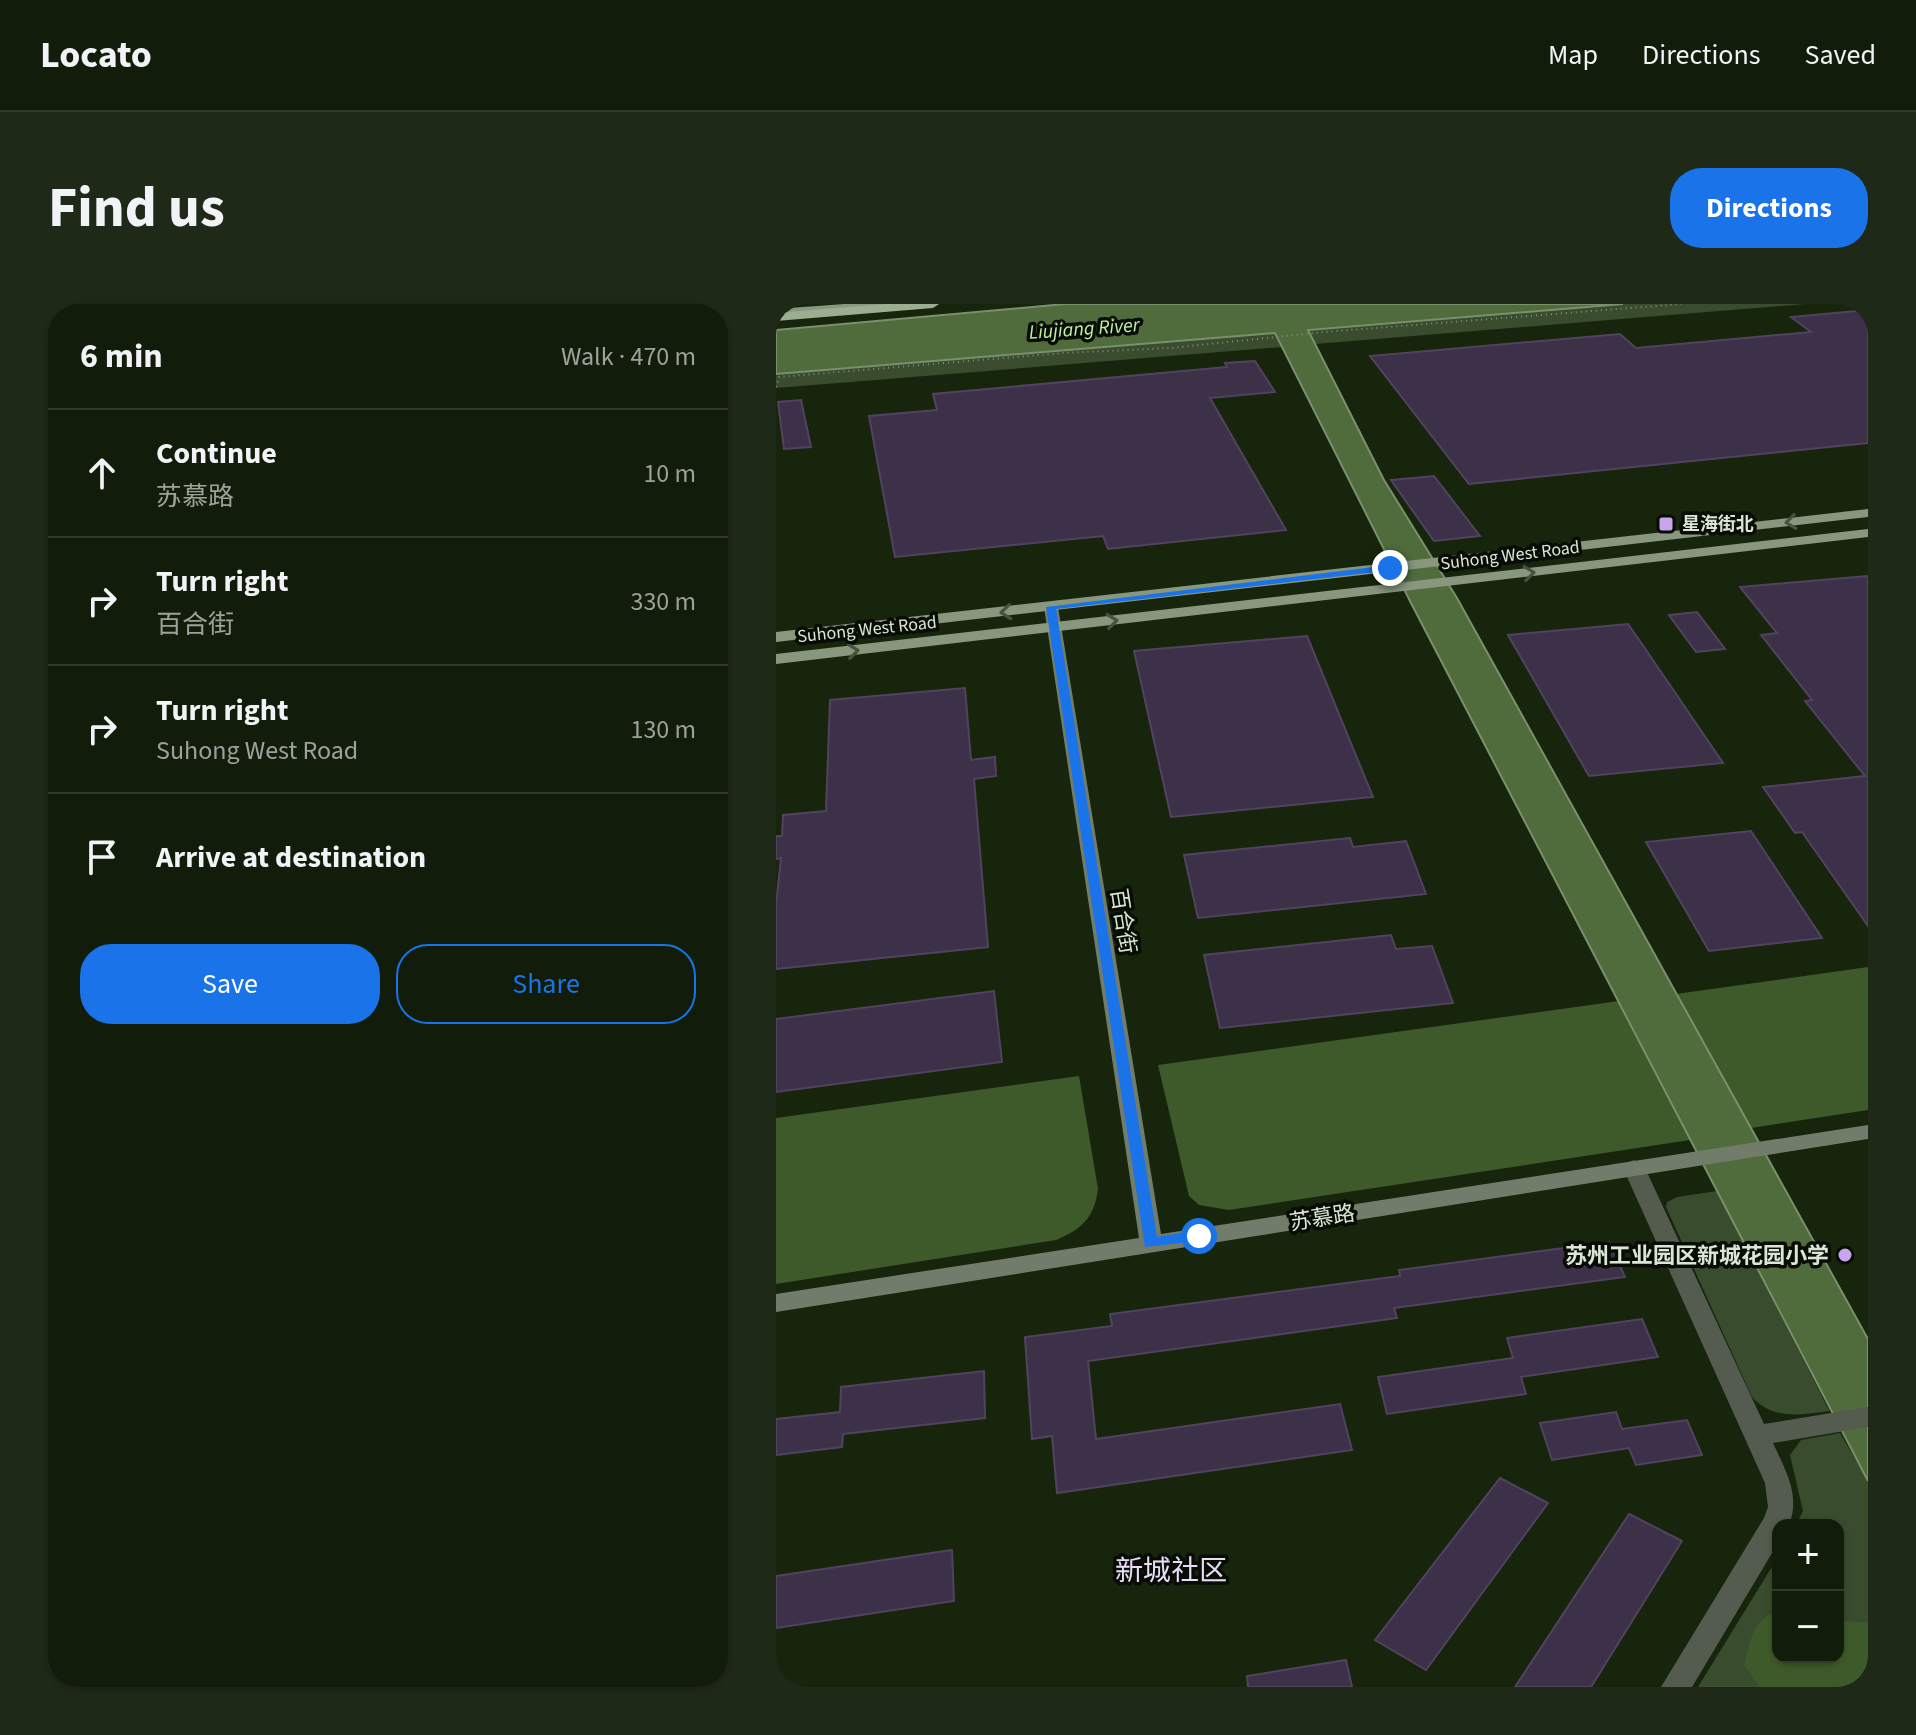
<!DOCTYPE html>
<meta charset="utf-8">
<style>
:root{--surface:#121c0a;--page:#1f2918;--text:#f1f3f6;--muted:#9ca19c;--line:#313a2b;--accent:#1a73e8}
body{margin:0;font-family:"Source Sans 3","Noto Sans SC",sans-serif;background:var(--page);color:var(--text)}
.controls{position:absolute;right:24px;bottom:24px;display:grid;overflow:hidden;border-radius:16px;box-shadow:0 2px 6px #0004}
.controls button{width:72px;height:72px;display:grid;place-items:center;padding:0;border:0;border-bottom:2px solid var(--line);background:var(--surface);color:var(--text);font:40px sans-serif}
.stop{position:absolute;width:24px;height:24px;margin:-18px;border:6px solid #1a73e8;border-radius:50%;background:#fff}
.stop.end{background:#1a73e8;border-color:#fff;box-shadow:0 2px 8px #0008}
.list{margin:0;padding:0;list-style:none}
h2{display:flex;justify-content:space-between;align-items:center;height:104px;margin:0;padding:0 32px;font-size:34px}
h2 small{font-size:26px;font-weight:400;color:var(--muted)}
.list li{display:grid;grid-template-columns:52px 1fr auto;gap:24px;align-items:center;box-sizing:border-box;height:128px;padding:0 32px;border-top:2px solid var(--line)}
.list b{display:block;font-size:30px;white-space:nowrap}
.list p{margin:0;font-size:26px;white-space:nowrap;color:var(--muted)}
.list em{font-size:26px;font-style:normal;color:var(--muted)}
.actions{display:flex;gap:16px;padding:24px 32px}
.actions a{flex:1;padding:18px 0;border:2px solid var(--accent);border-radius:32px;text-align:center;font-size:28px;color:var(--accent)}
.actions .main{background:var(--accent);color:#fff}
.icon{flex:none;width:44px;height:44px;fill:none;stroke:currentColor;stroke-width:2;stroke-linecap:round;stroke-linejoin:round}
.map{position:relative;flex:none;width:1092px;height:1383px;overflow:hidden;border-radius:32px}
header{display:flex;align-items:center;gap:48px;box-sizing:border-box;height:112px;padding:0 40px;background:var(--surface);border-bottom:2px solid var(--line)}
header strong{font-size:38px}
nav{display:flex;gap:44px;margin-inline-start:auto;font-size:28px}
.intro{display:flex;align-items:center;justify-content:space-between;box-sizing:border-box;height:192px;padding:0 48px}
h1{margin:0;font-size:56px}
.button{padding:20px 36px;border-radius:32px;background:var(--accent);color:#fff;font-size:28px;font-weight:700}
main{display:flex;gap:48px;padding:0 48px}
aside{flex:1;background:var(--surface);border-radius:32px;box-shadow:0 2px 6px #0004}
.map>svg:first-child{display:block}
</style>
<header>
<strong>Locato</strong>
<nav><a>Map</a><a>Directions</a><a>Saved</a></nav>
</header>
<div class="intro"><h1>Find us</h1><a class="button">Directions</a></div>
<main>
<aside>
<h2>6 min<small>Walk · 470 m</small></h2>
<ul class="list">
<li><svg class="icon" aria-label="ahead" viewBox="0 0 24 24"><path d="M12 20V5M6 11l6-6 6 6"/></svg><div><b>Continue</b><p>苏慕路</p></div><em>10 m</em></li>
<li><svg class="icon" aria-label="right" viewBox="0 0 24 24"><path d="M7 20v-9h11M14 6l5 5-5 5"/></svg><div><b>Turn right</b><p>百合街</p></div><em>330 m</em></li>
<li><svg class="icon" aria-label="right" viewBox="0 0 24 24"><path d="M7 20v-9h11M14 6l5 5-5 5"/></svg><div><b>Turn right</b><p>Suhong West Road</p></div><em>130 m</em></li>
<li><svg class="icon" aria-label="arrive" viewBox="0 0 24 24"><path d="M6 21V4h12l-3 4 3 4H6"/></svg><div><b>Arrive at destination</b></div></li>
</ul>
<div class="actions"><a class="main">Save</a><a>Share</a></div>
</aside>
<div class="map">
<svg width="1092" height="1383" viewBox="0 0 1092 1383">
<rect width="100%" height="100%" fill="#18250d"/>
<g fill="#3a4c2e">
<path d="M847,0H1029L539,40L532,26Z"/>
<path d="M499,28L506,43L0,84V70Z"/>
<path d="M941,887L1053,1106V1107C1025,1111 997,1116 976,1093L890,903L891,898L901,893Z"/>
<path d="M1064,1129L1092,1177V1383H922L1002,1253V1353H1062V1221H1020L1027,1207L1014,1151L1025,1136Z"/>
</g>
<g fill="#3f5a2a">
<path d="M1092,663V806L975,824L900,690Z"/>
<path d="M843,697L914,836L453,906L423,901L413,892L382,761Z"/>
<path d="M303,772L322,885C318,914 306,925 280,936L0,980V814Z"/>
<path d="M1002,1306V1353H1062V1317L1092,1318V1383H984L968,1361C974,1337 977,1316 1002,1306Z"/>
</g>
<path fill="#506c3c" stroke="#7a906a" stroke-width="2" d="M289,0H847L532,26L608,176L681,294L1092,1035V1177L636,301L499,29L0,70V26Z"/>
<g fill="#3d3049" stroke="#50435e" stroke-width="2">
<path d="M1092,6V139L693,180L594,52L844,30L860,44L1035,28L1015,13Z"/>
<path d="M479,57L499,88L434,94L510,226L332,245L327,232L119,253L93,112L161,106L157,90L451,63L449,59Z"/>
<path d="M25,96L35,143L8,145L2,98Z"/>
<path d="M658,172L704,232L658,237L615,176Z"/>
<path d="M1092,272V622L1026,528L1019,529L987,483L1089,472L1029,397L1036,396L985,331L1001,329L964,283Z"/>
<path d="M921,308L949,345L920,348L893,311Z"/>
<path d="M852,320L866,340L947,459L813,472L732,331Z"/>
<path d="M531,332L597,493L395,513L358,347Z"/>
<path d="M189,384L195,456L219,453L220,472L198,475L212,643L0,665V601L5,554L0,555V532H6L7,511L50,507L54,396Z"/>
<path d="M975,527L1046,634L933,647L870,538Z"/>
<path d="M574,534L577,543L630,537L650,590L422,614L408,551Z"/>
<path d="M615,631L620,645L656,642L677,699L444,724L428,651Z"/>
<path d="M218,687L226,758L0,788V715Z"/>
<path d="M833,938L849,973L618,1004L621,1014L312,1057L320,1135L564,1100L576,1146L281,1189L276,1132L256,1135L249,1033L336,1022L334,1010L624,972L623,966Z"/>
<path d="M866,1015L882,1053L745,1073L750,1090L611,1110L602,1073L737,1054L731,1034Z"/>
<path d="M208,1067L209,1114L67,1130L66,1143L0,1151V1115L64,1108L65,1083Z"/>
<path d="M840,1108L846,1125L911,1116L926,1151L860,1161L853,1144L776,1156L764,1119Z"/>
<path d="M724,1174L772,1199L650,1366L599,1336Z"/>
<path d="M853,1210L906,1237L815,1383H739Z"/>
<path d="M176,1246L178,1297L0,1324V1272Z"/>
<path d="M570,1356L576,1383H472L471,1372Z"/>
</g>
<g fill="none" stroke-linecap="round" stroke-linejoin="round">
<path stroke="#838e7b" stroke-width="2" stroke-dasharray="1 4" stroke-linecap="butt" d="M0,83L3,73L287,49L394,44L548,28L905,0"/>
<path fill="#545c50" fill-rule="evenodd" d="M858,856L866,859L869,864L988,1120L1092,1103V1123L997,1139C1009,1166 1025,1191 1013,1221H1002V1239L916,1383H885L988,1214L992,1203L989,1179L847,864L850,859Z"/>
<path fill="#717d6a" fill-rule="evenodd" d="M275,299L282,303L385,930L1092,821V835L0,1008V990L363,934L268,303Z"/>
<g fill="#88977e" fill-rule="evenodd">
<path d="M68,0H119L114,3L0,11V5Z"/>
<path d="M1092,205V213L0,338V328Z"/>
<path d="M1092,225V233L0,360V350Z"/>
</g>
<path fill="#9cae90" fill-rule="evenodd" d="M110,0H163L157,4L0,17V9Z"/>
</g>
<defs><path id="oneway-chevron" d="M-2-3.5L2.5 0L-2 3.5" fill="none" stroke-width="1.6" stroke-linecap="round" stroke-linejoin="round" transform="scale(2)"/></defs>
<g stroke="#485241">
<use href="#oneway-chevron" transform="translate(1015 218) rotate(173)"/>
<use href="#oneway-chevron" transform="translate(753 269) rotate(-7)"/>
<use href="#oneway-chevron" transform="translate(230 308) rotate(174)"/>
<use href="#oneway-chevron" transform="translate(336 317) rotate(-7)"/>
<use href="#oneway-chevron" transform="translate(77 347) rotate(-6)"/>
</g>
<path fill="#1a73e8" d="M614,261L617,266L280,305L381,933L423,926L430,932L423,937L369,943L270,303Z"/>
<g fill="#c9a5ee" stroke="#070c04" stroke-width="3">
<rect x="882" y="212" width="16" height="16" rx="4"/>
<circle cx="1069" cy="951" r="8"/>
</g>
<g text-anchor="middle" stroke-width="7" stroke-linejoin="round" paint-order="stroke">
<g font-size="18" font-weight="bold" fill="#dbe5d5" stroke="#070c04" text-anchor="start">
<text x="906" y="226">星海街北</text>
</g>
<g font-size="18" fill="#dbe5d5" stroke="#070c04">
<text transform="translate(734 251) rotate(-7)" y="6">Suhong West Road</text>
<text transform="translate(91 325) rotate(-6)" y="6">Suhong West Road</text>
</g>
<g font-size="20" font-style="italic" fill="#c3efa3" stroke="#070c04">
<text transform="translate(308 24) rotate(-4)" y="7">Liujiang River</text>
</g>
<g font-size="22" fill="#dbe5d5" stroke="#070c04">
<text transform="translate(348 617) rotate(81)" y="8">百合街</text>
<text transform="translate(546 913) rotate(-9)" y="8">苏慕路</text>
</g>
<g font-size="22" font-weight="bold" fill="#dbe5d5" stroke="#070c04" text-anchor="end">
<text x="1053" y="959">苏州工业园区新城花园小学</text>
</g>
<g font-size="28" fill="#e8dbf7" stroke="#070c04">
<text x="395" y="1276">新城社区</text>
</g>
</g>
</svg>
<div class="controls">
<button>+</button>
<button>−</button>
</div>
<div class="stop" style="left:423px;top:932px"></div>
<div class="stop end" style="left:614px;top:264px"></div>
</div>
</main>
